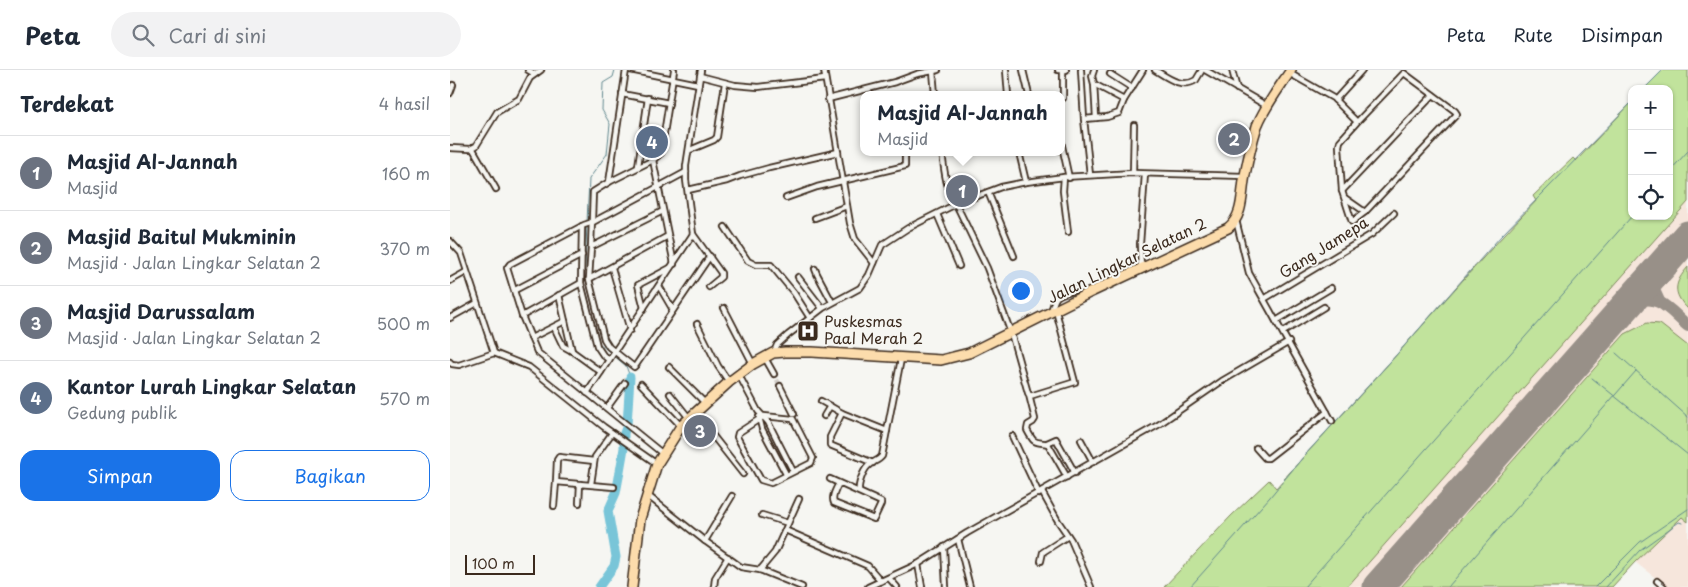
<!DOCTYPE html>
<html lang="id">
<meta charset="utf-8">
<style>
:root{--surface:#fff;--page:#f2f2f3;--text:#1f2937;--muted:#747a83;--line:#e0e1e3;--accent:#1a73e8}
body{margin:0;font-family:"Playpen Sans",sans-serif;background:var(--page);color:var(--text)}
.controls{position:absolute;right:15px;top:15px;display:grid;overflow:hidden;border-radius:10px;box-shadow:0 1px 4px #0004}
.controls button{width:45px;height:45px;display:grid;place-items:center;padding:0;border:0;border-bottom:1px solid var(--line);background:var(--surface);color:var(--text);font:25px sans-serif}
.scale{position:absolute;left:15px;bottom:12px;width:70px;box-sizing:border-box;padding-left:5px;border:2px solid #3b2a1e;border-top:0;font-size:14px;line-height:18px;white-space:nowrap;color:#3b2a1e;-webkit-text-stroke:4px #f6f6f2;paint-order:stroke}
.you{position:absolute;left:570px;top:220px;width:18px;height:18px;margin:-12px;border:4px solid #fff;border-radius:50%;background:#1a73e8;box-shadow:0 0 0 8px #1a73e833}
.badge{display:grid;place-items:center;width:32px;height:32px;border-radius:50%;background:var(--accent);color:#fff;font-size:16px;font-weight:700}
.pin{position:absolute;translate:-50% -50%;border:2px solid #fff;box-shadow:0 1px 5px #0006}
.popup{position:absolute;left:410px;top:21px;width:205px;height:65px;box-sizing:border-box;display:grid;place-content:center;border-radius:10px;background:var(--surface);filter:drop-shadow(0 1px 4px #0005);font-size:16px;white-space:nowrap;color:var(--muted)}
.popup b{font-size:19px;color:var(--text)}
.popup::after{content:'';position:absolute;left:50%;top:100%;margin-left:-10px;border:10px solid transparent;border-top-color:var(--surface)}
.list{margin:0;padding:0;list-style:none}
h2{display:flex;justify-content:space-between;align-items:center;height:65px;margin:0;padding:0 20px;font-size:21px}
h2 small{font-size:16px;font-weight:400;color:var(--muted)}
.list li{display:grid;grid-template-columns:32px 1fr auto;gap:15px;align-items:center;box-sizing:border-box;height:75px;padding:0 20px;border-top:1px solid var(--line)}
.list b{display:block;font-size:19px;white-space:nowrap}
.list p{margin:0;font-size:16px;white-space:nowrap;color:var(--muted)}
.list em{font-size:16px;font-style:normal;color:var(--muted)}
.actions{display:flex;gap:10px;padding:15px 20px}
.actions a{flex:1;padding:11px 0;border:1px solid var(--accent);border-radius:15px;text-align:center;font-size:18px;color:var(--accent)}
.actions .main{background:var(--accent);color:#fff}
.icon{flex:none;width:28px;height:28px;fill:none;stroke:currentColor;stroke-width:2;stroke-linecap:round;stroke-linejoin:round}
.map{position:relative;flex:none;width:1238px;height:517px;overflow:hidden}
header{display:flex;align-items:center;gap:30px;box-sizing:border-box;height:70px;padding:0 25px;background:var(--surface);border-bottom:1px solid var(--line)}
header strong{font-size:24px}
nav{display:flex;gap:28px;margin-inline-start:auto;font-size:18px}
.search{width:350px;height:45px;background:var(--page);display:flex;align-items:center;gap:12px;box-sizing:border-box;padding:0 18px;border-radius:28px;color:var(--muted);font-size:19px}
main{display:flex}
aside{flex:1;background:var(--surface)}
.map>svg:first-child{display:block}
</style>
<header>
<strong>Peta</strong>
<div class="search"><svg class="icon" aria-label="search" viewBox="0 0 24 24"><circle cx="10" cy="10" r="6"/><path d="M15 15l6 6"/></svg>Cari di sini</div>
<nav><a>Peta</a><a>Rute</a><a>Disimpan</a></nav>
</header>
<main>
<aside>
<h2>Terdekat<small>4 hasil</small></h2>
<ul class="list">
<li><span class="badge" style="background:#6b7280">1</span><div><b>Masjid Al-Jannah</b><p>Masjid</p></div><em>160 m</em></li>
<li><span class="badge" style="background:#6b7280">2</span><div><b>Masjid Baitul Mukminin</b><p>Masjid · Jalan Lingkar Selatan 2</p></div><em>370 m</em></li>
<li><span class="badge" style="background:#6b7280">3</span><div><b>Masjid Darussalam</b><p>Masjid · Jalan Lingkar Selatan 2</p></div><em>500 m</em></li>
<li><span class="badge" style="background:#5c6f8a">4</span><div><b>Kantor Lurah Lingkar Selatan</b><p>Gedung publik</p></div><em>570 m</em></li>
</ul>
<div class="actions"><a class="main">Simpan</a><a>Bagikan</a></div>
</aside>
<div class="map">
<svg width="1238" height="517" viewBox="0 0 1238 517">
<rect width="100%" height="100%" fill="#f6f6f2"/>
<filter id="ink" filterUnits="userSpaceOnUse"><feTurbulence type="fractalNoise" baseFrequency=".02" numOctaves="2"/><feDisplacementMap in="SourceGraphic" scale="10" xChannelSelector="R" yChannelSelector="G"/><feConvolveMatrix kernelMatrix="1 2 1 2 8 2 1 2 1" color-interpolation-filters="sRGB"/></filter>
<g filter="url(#ink)">
<path fill="#f6e6dc" d="M1213,0H1238V517H1217L1185,492L1162,517H714L781,446L819,410L826,418L854,386L940,292L1016,205L1086,131L1083,126L1123,88L1126,91L1182,32V146H1219V19H1194Z"/>
<g fill="#c1e39c" stroke="#7e865d">
<path d="M1213,0H1238V132L897,517H714L781,446L819,410L826,418C863,375 903,334 941,291C989,237 1036,183 1086,131L1083,126L1123,88L1126,91L1182,32V146H1219V19H1194Z"/>
<path d="M1238,197V239C1222,223 1224,213 1238,197Z"/>
<path d="M1197,253L1210,254L1238,276V452L1232,447L1185,492L1162,517H951L1175,264Z"/>
</g>
<g fill="none" stroke-linecap="round" stroke-linejoin="round">
<g stroke="#60878e" stroke-width="1">
<path d="M1194,19L1213,0"/>
<path d="M1219,102L1238,81"/>
<path d="M137,152L139,109L157,84L160,54L152,40L153,13L163,7L165,0"/>
<path d="M137,156L134,212L149,273L176,296L180,307"/>
<path d="M1166,283L1238,347"/>
<path d="M1142,308L1238,385"/>
<path d="M740,517L820,427L854,386L940,292L1051,166L1182,32"/>
<path d="M854,517L1182,146"/>
<path d="M998,517L1186,301"/>
<path d="M1145,517L1190,472L1238,439"/>
<path d="M1156,517L1190,480L1229,452L1232,453"/>
</g>
<path stroke="#79c5d8" stroke-width="9" d="M149,517L164,496L166,487L158,441L166,423L169,407L174,378V363L177,355L180,307"/>
<g stroke="#989088" stroke-width="12">
<path d="M1206,202L1204,220L1209,231"/>
<path d="M1181,231C1210,224 1217,238 1238,256"/>
</g>
<path stroke="#989088" stroke-width="31" d="M928,517L1238,166"/>
<path stroke="#d1cdc8" stroke-width="4.5" stroke-dasharray="4.5 2" stroke-linecap="butt" d="M324,304L330,316"/>
<g stroke="#3b2a1e" stroke-width="8">
<g id="street">
<path d="M78,0L85,4"/>
<path d="M180,0L248,14"/>
<path d="M374,0L400,153L405,169L424,193"/>
<path d="M556,0L558,25"/>
<path d="M573,0L579,25"/>
<path d="M608,0H616"/>
<path d="M613,0V28"/>
<path d="M631,0L634,49L640,105"/>
<path d="M644,0L642,6L644,14L674,30"/>
<path d="M705,0C718,8 732,19 746,10L752,0"/>
<path d="M755,0L817,36"/>
<path d="M782,0L787,19"/>
<path d="M483,1L485,25"/>
<path d="M839,3L883,28L907,52L890,71L889,76L892,121L902,152L915,142L1007,44L1005,41L954,3L907,52"/>
<path d="M660,4L682,18"/>
<path d="M250,6L285,15L308,17L375,9"/>
<path d="M644,14L646,48"/>
<path d="M0,23L3,15"/>
<path d="M172,24L219,33"/>
<path d="M378,29L445,12L467,4L488,0"/>
<path d="M885,30L912,0"/>
<path d="M634,49L657,47L669,43L674,30L693,0"/>
<path d="M611,71L619,108"/>
<path d="M0,78L20,79L26,76L47,42L69,29L80,8L91,0"/>
<path d="M23,79L46,119"/>
<path d="M240,80L264,70L267,67L275,13"/>
<path d="M492,82C494,99 496,121 506,134L551,117L576,112L614,107L683,103L795,106"/>
<path d="M569,82L576,112"/>
<path d="M203,90L224,194"/>
<path d="M188,96L198,28"/>
<path d="M683,103L684,55"/>
<path d="M614,107L613,121L618,162"/>
<path d="M159,112L176,0"/>
<path d="M238,120L277,111L290,106L319,98L388,82"/>
<path d="M892,121L983,25"/>
<path d="M538,122L564,186"/>
<path d="M336,128L367,117L455,96V82"/>
<path d="M895,128L915,142"/>
<path d="M213,141L141,177L143,122L159,112L203,90L211,83L224,0"/>
<path d="M487,144L509,196"/>
<path d="M365,148L397,136"/>
<path d="M786,150L799,203L882,351"/>
<path d="M132,156L131,213L147,276L153,285L159,290"/>
<path d="M275,157L298,191L306,195H321L344,223L360,248"/>
<path d="M243,164L271,203V207L259,217"/>
<path d="M0,171L11,183L44,283"/>
<path d="M141,177L139,209L154,269L159,277L184,297L186,295L260,186"/>
<path d="M162,198L180,260"/>
<path d="M365,199L367,204L382,232"/>
<path d="M691,200L690,174L695,104"/>
<path d="M348,207L372,238"/>
<path d="M139,209L218,166"/>
<path d="M0,211L16,202"/>
<path d="M209,216L223,240"/>
<path d="M65,220L132,185"/>
<path d="M109,225L122,281"/>
<path d="M814,229L922,164L944,143"/>
<path d="M194,238L188,215L220,198"/>
<path d="M274,238L303,294"/>
<path d="M601,242C606,223 606,226 624,220"/>
<path d="M72,246L131,213"/>
<path d="M0,248L27,233"/>
<path d="M826,251L881,218"/>
<path d="M247,254L268,296L279,312"/>
<path d="M104,257L113,276L122,281L151,302"/>
<path d="M833,262L874,237"/>
<path d="M81,268L115,251"/>
<path d="M324,282L327,275L338,265L373,238L410,218L419,205L432,175L458,158L506,134L537,198L561,263L578,323L580,326L625,312L606,241"/>
<path d="M315,288L324,304"/>
<path d="M0,292L2,294L9,295L44,283L79,297L154,357L207,394"/>
<path d="M219,297L255,333"/>
<path d="M289,305L308,341L318,352L343,401"/>
<path d="M191,314L231,356"/>
<path d="M330,316L344,344"/>
<path d="M137,323L243,164L236,110V96L251,0"/>
<path d="M220,324L239,348"/>
<path d="M579,325L585,349L583,352L578,355L577,360C585,375 584,371 598,374L617,407"/>
<path d="M371,331L392,343L437,361"/>
<path d="M157,338L175,313"/>
<path d="M245,343L293,404"/>
<path d="M392,343L380,367V375L423,393"/>
<path d="M314,346L343,349L363,388L361,393L321,413L311,410L287,367L288,363Z"/>
<path d="M374,346L380,336"/>
<path d="M309,347L312,359L336,404"/>
<path d="M562,366L589,424"/>
<path d="M631,370L643,392"/>
<path d="M597,373L606,369L625,403"/>
<path d="M806,378L815,388H818L877,342"/>
<path d="M213,384L87,282L72,246L57,198L60,194L134,155L143,152L236,102"/>
<path d="M144,391L109,387L107,390L106,412L164,417"/>
<path d="M380,409L431,432V434L424,449L384,433C381,427 386,419 389,413"/>
<path d="M141,414L145,387L162,363"/>
<path d="M409,421C408,414 413,401 418,396C422,391 428,392 432,386L451,289"/>
<path d="M592,422L608,451L621,470L641,517"/>
<path d="M197,425L255,471L291,497L310,500L352,517"/>
<path d="M129,433L130,414"/>
<path d="M104,436L106,412"/>
<path d="M312,445L338,453"/>
<path d="M335,460L418,496L431,511"/>
<path d="M508,469L520,517"/>
<path d="M255,471L282,426"/>
<path d="M494,477L496,517"/>
<path d="M591,491L593,482L618,466"/>
<path d="M468,494L472,517"/>
<path d="M310,500L325,482L349,429"/>
<path d="M439,508L447,517"/>
<path d="M1207,511L1214,517"/>
<path d="M264,517L265,508L278,487"/>
<path d="M418,517L468,494L517,463L708,355L772,311L839,272"/>
</g>
</g>
<g stroke="#3b2a1e" stroke-width="12">
<path id="highway" d="M182,517L190,449L207,394L231,356L279,312L303,294L323,283L335,282H362L491,290L519,283L639,223L778,158C794,145 791,124 795,105C798,89 802,72 807,56C815,36 829,18 841,0"/>
</g>
<use href="#street" stroke="#f6f6f2" stroke-width="4.5"/>
<use href="#highway" stroke="#fcdcac" stroke-width="9"/>
</g>
</g>
<defs>
<g id="hospital-square" transform="scale(1.125)"><rect x="-9" y="-9" width="18" height="18" rx="4" fill="#3b2a1e" stroke="#f6f6f2"/><path d="M-5-5h3v3.5h4V-5h3V5h-3V1.5h-4V5h-3Z" fill="#fff"/></g>
</defs>
<g fill-rule="evenodd">
<use href="#hospital-square" x="358" y="261"/>
</g>
<g text-anchor="middle" stroke-width="4" stroke-linejoin="round" paint-order="stroke">
<g font-size="15" fill="#3b2a1e" stroke="#f6f6f2">
<text transform="translate(874 178) rotate(-32)" y="5">Gang Jamepa</text>
<text transform="translate(677 191) rotate(-26)" y="5">Jalan Lingkar Selatan 2</text>
</g>
<g font-size="15" fill="#3b2a1e" stroke="#f6f6f2" text-anchor="start">
<text x="374" y="257">Puskesmas<tspan x="374" dy="17">Paal Merah 2</tspan></text>
</g>
</g>
</svg>
<div class="controls">
<button>+</button>
<button>−</button>
<button><svg class="icon" aria-label="locate" viewBox="0 0 24 24"><circle cx="12" cy="12" r="6"/><path d="M12 2v4M12 18v4M2 12h4M18 12h4"/></svg></button>
</div>
<div class="scale">100 m</div>
<div class="you"></div>
<div class="pin badge" style="left:512px;top:121px;background:#6b7280">1</div>
<div class="popup"><b>Masjid Al-Jannah</b>Masjid</div>
<div class="pin badge" style="left:784px;top:69px;background:#6b7280">2</div>
<div class="pin badge" style="left:250px;top:361px;background:#6b7280">3</div>
<div class="pin badge" style="left:202px;top:72px;background:#5c6f8a">4</div>
</div>
</main>
